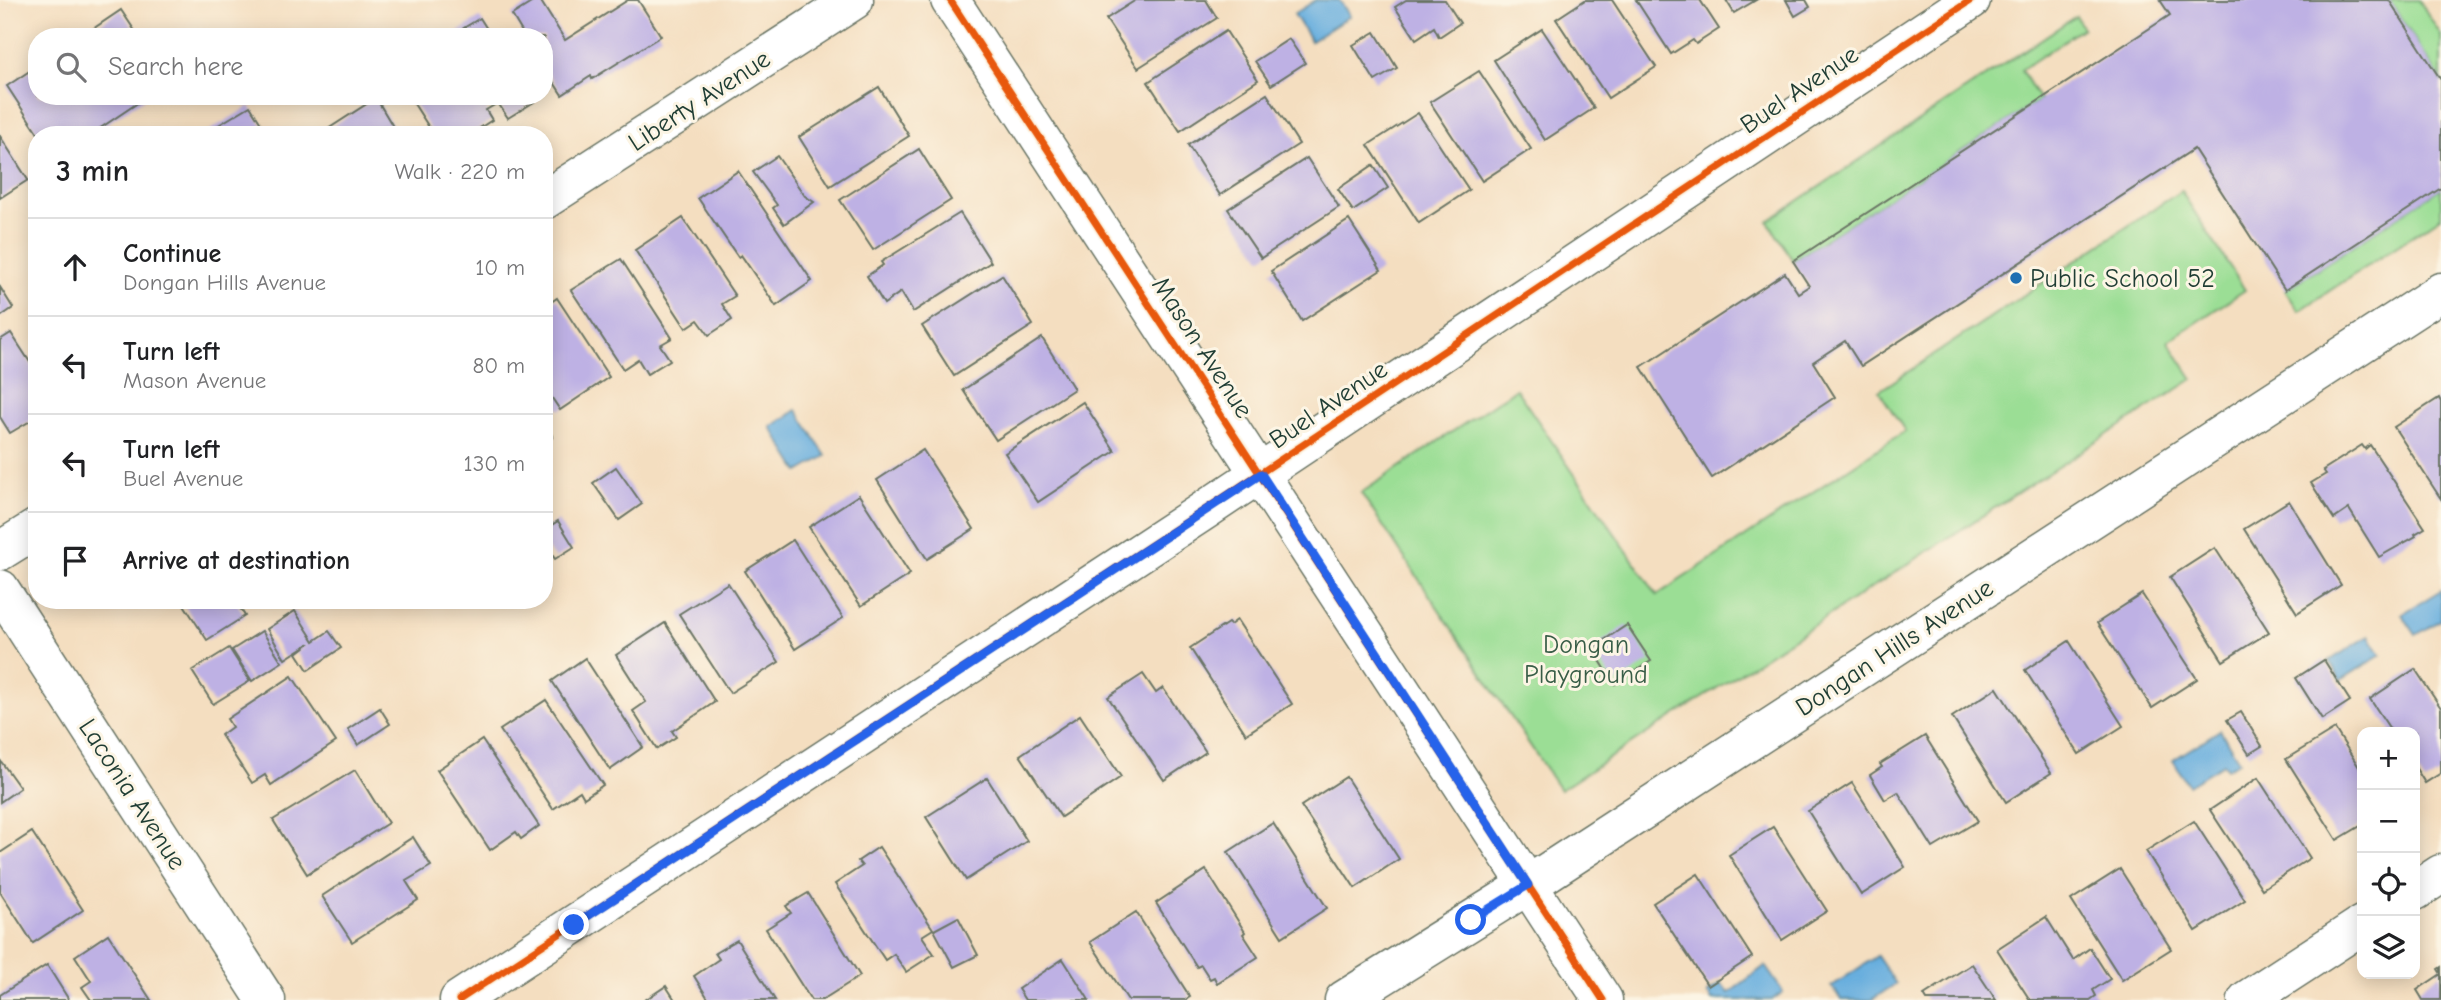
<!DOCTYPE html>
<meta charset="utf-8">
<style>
:root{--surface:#fff;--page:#f2f2f2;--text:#202124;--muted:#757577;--line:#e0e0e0}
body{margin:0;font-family:"Comic Neue",sans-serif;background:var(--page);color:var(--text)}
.controls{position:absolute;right:21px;bottom:21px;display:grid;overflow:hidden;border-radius:14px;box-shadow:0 4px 18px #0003}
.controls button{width:63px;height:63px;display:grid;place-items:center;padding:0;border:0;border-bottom:2px solid var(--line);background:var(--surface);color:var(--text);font:35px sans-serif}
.stop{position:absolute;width:21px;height:21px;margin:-16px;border:5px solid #2563eb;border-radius:50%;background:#fff}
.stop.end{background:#2563eb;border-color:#fff;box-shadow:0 2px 7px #0008}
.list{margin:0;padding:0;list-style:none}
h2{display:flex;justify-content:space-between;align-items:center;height:91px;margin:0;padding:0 28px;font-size:30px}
h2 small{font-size:23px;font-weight:400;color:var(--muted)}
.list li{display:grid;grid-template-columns:46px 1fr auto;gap:21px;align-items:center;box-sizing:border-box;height:98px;padding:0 28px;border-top:2px solid var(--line)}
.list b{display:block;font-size:26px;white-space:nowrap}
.list p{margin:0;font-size:23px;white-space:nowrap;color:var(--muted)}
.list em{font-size:23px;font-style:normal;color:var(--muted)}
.icon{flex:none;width:38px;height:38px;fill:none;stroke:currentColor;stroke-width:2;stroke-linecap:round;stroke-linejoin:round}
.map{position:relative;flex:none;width:2441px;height:1000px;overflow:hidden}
.search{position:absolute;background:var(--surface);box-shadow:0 4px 18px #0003;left:28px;top:28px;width:525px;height:77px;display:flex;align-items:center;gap:18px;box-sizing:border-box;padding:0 24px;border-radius:28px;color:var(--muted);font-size:26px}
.panel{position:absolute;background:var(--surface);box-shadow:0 4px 18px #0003;left:28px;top:126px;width:525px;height:483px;border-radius:28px}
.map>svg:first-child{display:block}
</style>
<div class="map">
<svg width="2441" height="1000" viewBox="0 0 2441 1000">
<rect width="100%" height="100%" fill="#fcf5e5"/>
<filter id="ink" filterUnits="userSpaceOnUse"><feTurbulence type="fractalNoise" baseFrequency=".0143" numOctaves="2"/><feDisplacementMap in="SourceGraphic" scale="14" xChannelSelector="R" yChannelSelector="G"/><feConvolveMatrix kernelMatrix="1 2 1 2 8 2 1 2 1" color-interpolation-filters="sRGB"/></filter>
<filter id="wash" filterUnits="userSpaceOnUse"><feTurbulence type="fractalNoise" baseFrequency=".00686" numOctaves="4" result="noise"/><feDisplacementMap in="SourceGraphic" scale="28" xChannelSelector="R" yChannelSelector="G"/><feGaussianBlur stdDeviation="1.57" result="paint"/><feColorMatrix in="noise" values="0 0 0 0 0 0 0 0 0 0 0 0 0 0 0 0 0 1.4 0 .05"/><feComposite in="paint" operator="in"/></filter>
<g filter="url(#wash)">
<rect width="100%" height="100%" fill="#f4dec0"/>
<g fill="#9bde95" stroke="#5d8e64" stroke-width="2">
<path d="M2389,0H2419L2441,35V80Z"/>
<path d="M2076,16L2083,28L2021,70L2040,100L1793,261L1768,221Z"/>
<path d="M2441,188V217L2299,311L2285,290Z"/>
<path d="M2181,191L2245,290L2168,341L2193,379L1560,790L1361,493L1516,389L1657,595L1905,431L1879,391Z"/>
</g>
<g fill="#68aede" stroke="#447689" stroke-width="2">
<path d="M1316,0H1339L1350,16L1311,41L1294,14Z"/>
<path d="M797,410L826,456L799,472L771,427Z"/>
<path d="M2441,590V620L2416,635L2402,614Z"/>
<path d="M2369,636L2381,655L2341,680L2329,661Z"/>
<path d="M2220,730L2239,761L2227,769L2223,764L2188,785L2173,760Z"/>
<path d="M1877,956L1896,984L1871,1000H1841L1832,986Z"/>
<path d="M1765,966L1783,992L1772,1000H1712L1707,993L1721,983L1729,993Z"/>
</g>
<g id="blocks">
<g fill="#beb1e4">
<path d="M536,0H540L565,40L628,0H638L661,36L592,79L591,76L562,95L544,67V37H525L512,15Z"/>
<path d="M1136,0H1206L1217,18L1138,68L1106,19Z"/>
<path d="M1406,0H1445L1460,23L1439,37L1434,27L1416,39L1395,7Z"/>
<path d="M1585,0H1612L1656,67L1608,98L1556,19Z"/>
<path d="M1636,0H1700L1719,29L1696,44L1693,40L1671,54Z"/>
<path d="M1726,0H1756L1734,13Z"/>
<path d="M1786,0H1806L1810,7L1795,16Z"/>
<path d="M2160,0H2389L2441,80V188L2285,290L2194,149L1861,366L1845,341L1813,362L1835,397L1712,478L1641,367L1785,273L1798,293L1809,286L1793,261L2170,15Z"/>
<path d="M121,10L139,37H81Z"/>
<path d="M480,18L492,37H455L454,34Z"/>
<path d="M1542,29L1594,108L1545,140L1494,60Z"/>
<path d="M1226,31L1258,80L1180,131L1148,82Z"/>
<path d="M1375,32L1397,68L1375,81L1353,45Z"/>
<path d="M1289,39L1305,63L1271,85L1255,61Z"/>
<path d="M37,66V96H148L90,135H39L7,86Z"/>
<path d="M1479,71L1531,149L1482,181L1430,102Z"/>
<path d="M879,87L909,136L830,186L799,137Z"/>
<path d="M1267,94L1299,144L1220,195L1188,145Z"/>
<path d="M409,96H530L534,102L508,118L498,103L486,110L492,120L469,135H434Z"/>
<path d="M376,98L398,135H332L328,129Z"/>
<path d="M250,106L268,135H202Z"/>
<path d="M1418,113L1469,190L1419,223L1368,145Z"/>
<path d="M0,136L28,180L0,198Z"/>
<path d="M919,149L951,200L873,250L840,200Z"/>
<path d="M777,156L805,196L814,202L784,224L773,208L777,205L753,172Z"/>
<path d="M1307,158L1339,207L1261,258L1228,209Z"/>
<path d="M1373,165L1388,188L1353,211L1338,189Z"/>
<path d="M738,171L812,281L776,306L741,255L738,257L698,198Z"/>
<path d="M960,213L991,262L913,312L901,292L884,304L867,276L883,265L881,262Z"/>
<path d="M683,218L735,296L722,304L732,320L709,335L698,320L686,328L635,250Z"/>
<path d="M1349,220L1381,270L1302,321L1271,271Z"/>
<path d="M621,259L672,338L660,345L670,360L647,374L638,359L623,369L571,290Z"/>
<path d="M1002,275L1033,325L954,376L922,326Z"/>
<path d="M0,287L13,308L0,317Z"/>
<path d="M557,298L609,377L560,410L544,386V307Z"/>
<path d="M11,333L37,373V417L10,433L0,417V340Z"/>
<path d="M1042,338L1074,389L996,440L963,390Z"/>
<path d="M2439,398L2441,402V499L2394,427Z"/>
<path d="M1083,402L1115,451L1038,502L1005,453Z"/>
<path d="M544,423L553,437L544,443Z"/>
<path d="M2362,445L2365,449L2370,445L2425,528L2415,534L2416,536L2379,557L2349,509L2334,519L2311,483L2326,474L2323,470Z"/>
<path d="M923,450L974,529L927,559L877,480Z"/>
<path d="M616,467L642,504L619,520L593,483Z"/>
<path d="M859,495L910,574L861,606L809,527Z"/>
<path d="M2289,501L2341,585L2297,613L2244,529Z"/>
<path d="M558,521L574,547L555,559L544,543V530Z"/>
<path d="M793,540L843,618L795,649L745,571Z"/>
<path d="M2215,548L2269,632L2223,661L2170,577Z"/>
<path d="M728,583L779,662L730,693L679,614Z"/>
<path d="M2142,594L2197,679L2152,708L2097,623Z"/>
<path d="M181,600H235L245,616L207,640Z"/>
<path d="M295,611L314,641L329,631L341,648L308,670L297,653L310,643L285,659L267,629Z"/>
<path d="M1237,620L1292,704L1246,734L1190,648L1228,623L1230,625Z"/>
<path d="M665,623L715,702L672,731L676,737L657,749L633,711L646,702L616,655Z"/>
<path d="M1627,625L1651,661L1615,684L1592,648Z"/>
<path d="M262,631L282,662L252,681L232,650Z"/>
<path d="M2069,641L2123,726L2079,754L2025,670Z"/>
<path d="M229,648L250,681L213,704L192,671Z"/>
<path d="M585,658L643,747L610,770L552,681Z"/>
<path d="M2324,660L2350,701L2322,719L2296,678Z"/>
<path d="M2415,669L2441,708V773L2425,783L2415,767V732H2392L2370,699Z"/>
<path d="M1143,674L1156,693L1163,688L1206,752L1164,780L1108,697Z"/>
<path d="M292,676L336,742L271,785L265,775L252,783L221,735L232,727L227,719Z"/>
<path d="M1997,688L2051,773L2006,802L1952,717Z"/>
<path d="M546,700L603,785L584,798L580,791L553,809L500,730Z"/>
<path d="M380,708L390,724L358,745L348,729Z"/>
<path d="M2241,712L2262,746L2249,754L2227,720Z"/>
<path d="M1080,715L1121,777L1061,817L1020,755Z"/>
<path d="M2335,729L2362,772V825L2337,840L2286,759Z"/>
<path d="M1925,736L1978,821L1933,848L1898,792L1885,800L1870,775L1882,767L1880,764Z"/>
<path d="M482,740L539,826L521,839L516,832L490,850L437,770Z"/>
<path d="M0,760L20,788L0,802Z"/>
<path d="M355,770L388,823L307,874L273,820Z"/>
<path d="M1346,777L1399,859L1355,888L1301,806Z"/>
<path d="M987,778L1027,841L966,880L926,817Z"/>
<path d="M2258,778L2310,858L2262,889L2210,810Z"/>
<path d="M1852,783L1905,867L1861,895L1808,811Z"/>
<path d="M2194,821L2245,900L2196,931L2146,851Z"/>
<path d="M1273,823L1327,908L1282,937L1228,852Z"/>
<path d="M1773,827L1827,911L1782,940L1729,855Z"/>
<path d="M32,832L83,910L33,943L0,892V853Z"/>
<path d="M413,837L431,866L406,881L418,900L352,942L322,896Z"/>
<path d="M879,847L933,929L922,936L934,954L906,972L894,954L885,960L835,884L862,866L858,861Z"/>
<path d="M2120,869L2171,949L2122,980L2071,900Z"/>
<path d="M1206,870L1245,932L1243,934L1258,957L1217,983L1214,977L1210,979L1201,965L1197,967L1156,903Z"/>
<path d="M1698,874L1752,957L1708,986L1653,903Z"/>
<path d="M808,893L860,976L822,1000H811L766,929L791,913L786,906Z"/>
<path d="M1136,912L1190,997L1185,1000H1128L1090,942Z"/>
<path d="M958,917L978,955L954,967L934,930Z"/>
<path d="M2046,917L2073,960L2090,948L2110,979L2093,990L2096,996L2090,1000H2030L1997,949Z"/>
<path d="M108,934L151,1000H91L82,987L91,981L75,956Z"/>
<path d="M737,940L775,1000H709L694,976L719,959L715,953Z"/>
<path d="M1063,959L1089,1000H1025L1018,989Z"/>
<path d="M1972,964L1996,1000H1927L1924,995Z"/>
<path d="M47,965L69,1000H0V995Z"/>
<path d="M2441,967V1000H2423L2417,990L2441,974L2438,969Z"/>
<path d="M666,986L675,1000H645Z"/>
</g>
</g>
</g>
<g filter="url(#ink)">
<use href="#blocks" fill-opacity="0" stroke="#6a7565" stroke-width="2"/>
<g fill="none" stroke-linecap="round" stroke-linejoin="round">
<g stroke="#6a7565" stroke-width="41">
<g id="minor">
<path d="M950,0L1603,1000"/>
<path d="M544,200L854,0"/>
<path d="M0,551L37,528"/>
<path d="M0,589L266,1000"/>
<path d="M2415,891L2441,874"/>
<path d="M459,1000L1205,510L1971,0"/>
<path d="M1344,1000L1528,885L2441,292"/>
<path d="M2247,1000L2362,925"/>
</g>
</g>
<use href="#minor" stroke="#fff" stroke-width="38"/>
<g stroke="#fcf5e5" stroke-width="11">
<g id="cycleway">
<path d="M950,0L1603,1000"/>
<path d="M459,1000L1205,510L1971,0"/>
</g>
</g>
<use href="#cycleway" stroke="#e8590c" stroke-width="7"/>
</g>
</g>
<g fill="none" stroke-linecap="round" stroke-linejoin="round" filter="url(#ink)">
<path stroke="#2563eb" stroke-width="9" d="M574,925L1261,474L1528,885L1471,920"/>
</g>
<circle fill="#1f6fb2" stroke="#fcf5e5" stroke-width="2.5" cx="2016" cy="278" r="7"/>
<g text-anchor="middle" stroke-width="6" stroke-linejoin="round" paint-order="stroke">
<g font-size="26" fill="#1f3d34" stroke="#fcf5e5">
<text transform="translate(1799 89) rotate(-34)" y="9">Buel Avenue</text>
<text transform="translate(699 100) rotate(-33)" y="9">Liberty Avenue</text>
<text transform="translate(1203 347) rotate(57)" y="9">Mason Avenue</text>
<text transform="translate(1328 404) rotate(-34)" y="9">Buel Avenue</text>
<text transform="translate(1894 647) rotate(-33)" y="9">Dongan Hills Avenue</text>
<text transform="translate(133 794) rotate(57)" y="9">Laconia Avenue</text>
</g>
<g font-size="26" fill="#1f3d34" stroke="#fcf5e5" text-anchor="start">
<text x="2030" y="287">Public School 52</text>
</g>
<g font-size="26" fill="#385d47" stroke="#fcf5e5">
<text x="1586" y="653">Dongan<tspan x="1586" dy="30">Playground</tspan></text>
</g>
</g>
</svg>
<div class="controls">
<button>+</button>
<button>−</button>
<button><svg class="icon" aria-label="locate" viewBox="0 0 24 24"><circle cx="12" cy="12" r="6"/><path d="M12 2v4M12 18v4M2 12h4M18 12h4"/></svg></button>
<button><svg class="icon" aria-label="layers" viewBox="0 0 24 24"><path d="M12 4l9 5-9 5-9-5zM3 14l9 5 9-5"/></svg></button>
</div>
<div class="stop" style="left:1471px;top:920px"></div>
<div class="stop end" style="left:574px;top:925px"></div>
<div class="search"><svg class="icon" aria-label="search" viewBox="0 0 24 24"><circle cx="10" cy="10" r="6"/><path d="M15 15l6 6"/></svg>Search here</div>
<section class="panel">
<h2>3 min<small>Walk · 220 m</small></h2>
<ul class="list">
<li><svg class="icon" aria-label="ahead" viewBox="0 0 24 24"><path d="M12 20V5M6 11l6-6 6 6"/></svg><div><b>Continue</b><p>Dongan Hills Avenue</p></div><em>10 m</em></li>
<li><svg class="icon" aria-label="left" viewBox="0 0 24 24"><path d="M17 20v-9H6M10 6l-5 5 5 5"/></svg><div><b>Turn left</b><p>Mason Avenue</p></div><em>80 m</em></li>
<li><svg class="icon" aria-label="left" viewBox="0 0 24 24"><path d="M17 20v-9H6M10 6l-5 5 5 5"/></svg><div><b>Turn left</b><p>Buel Avenue</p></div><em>130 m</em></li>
<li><svg class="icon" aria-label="arrive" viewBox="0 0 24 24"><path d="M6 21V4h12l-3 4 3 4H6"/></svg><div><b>Arrive at destination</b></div></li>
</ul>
</section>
</div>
